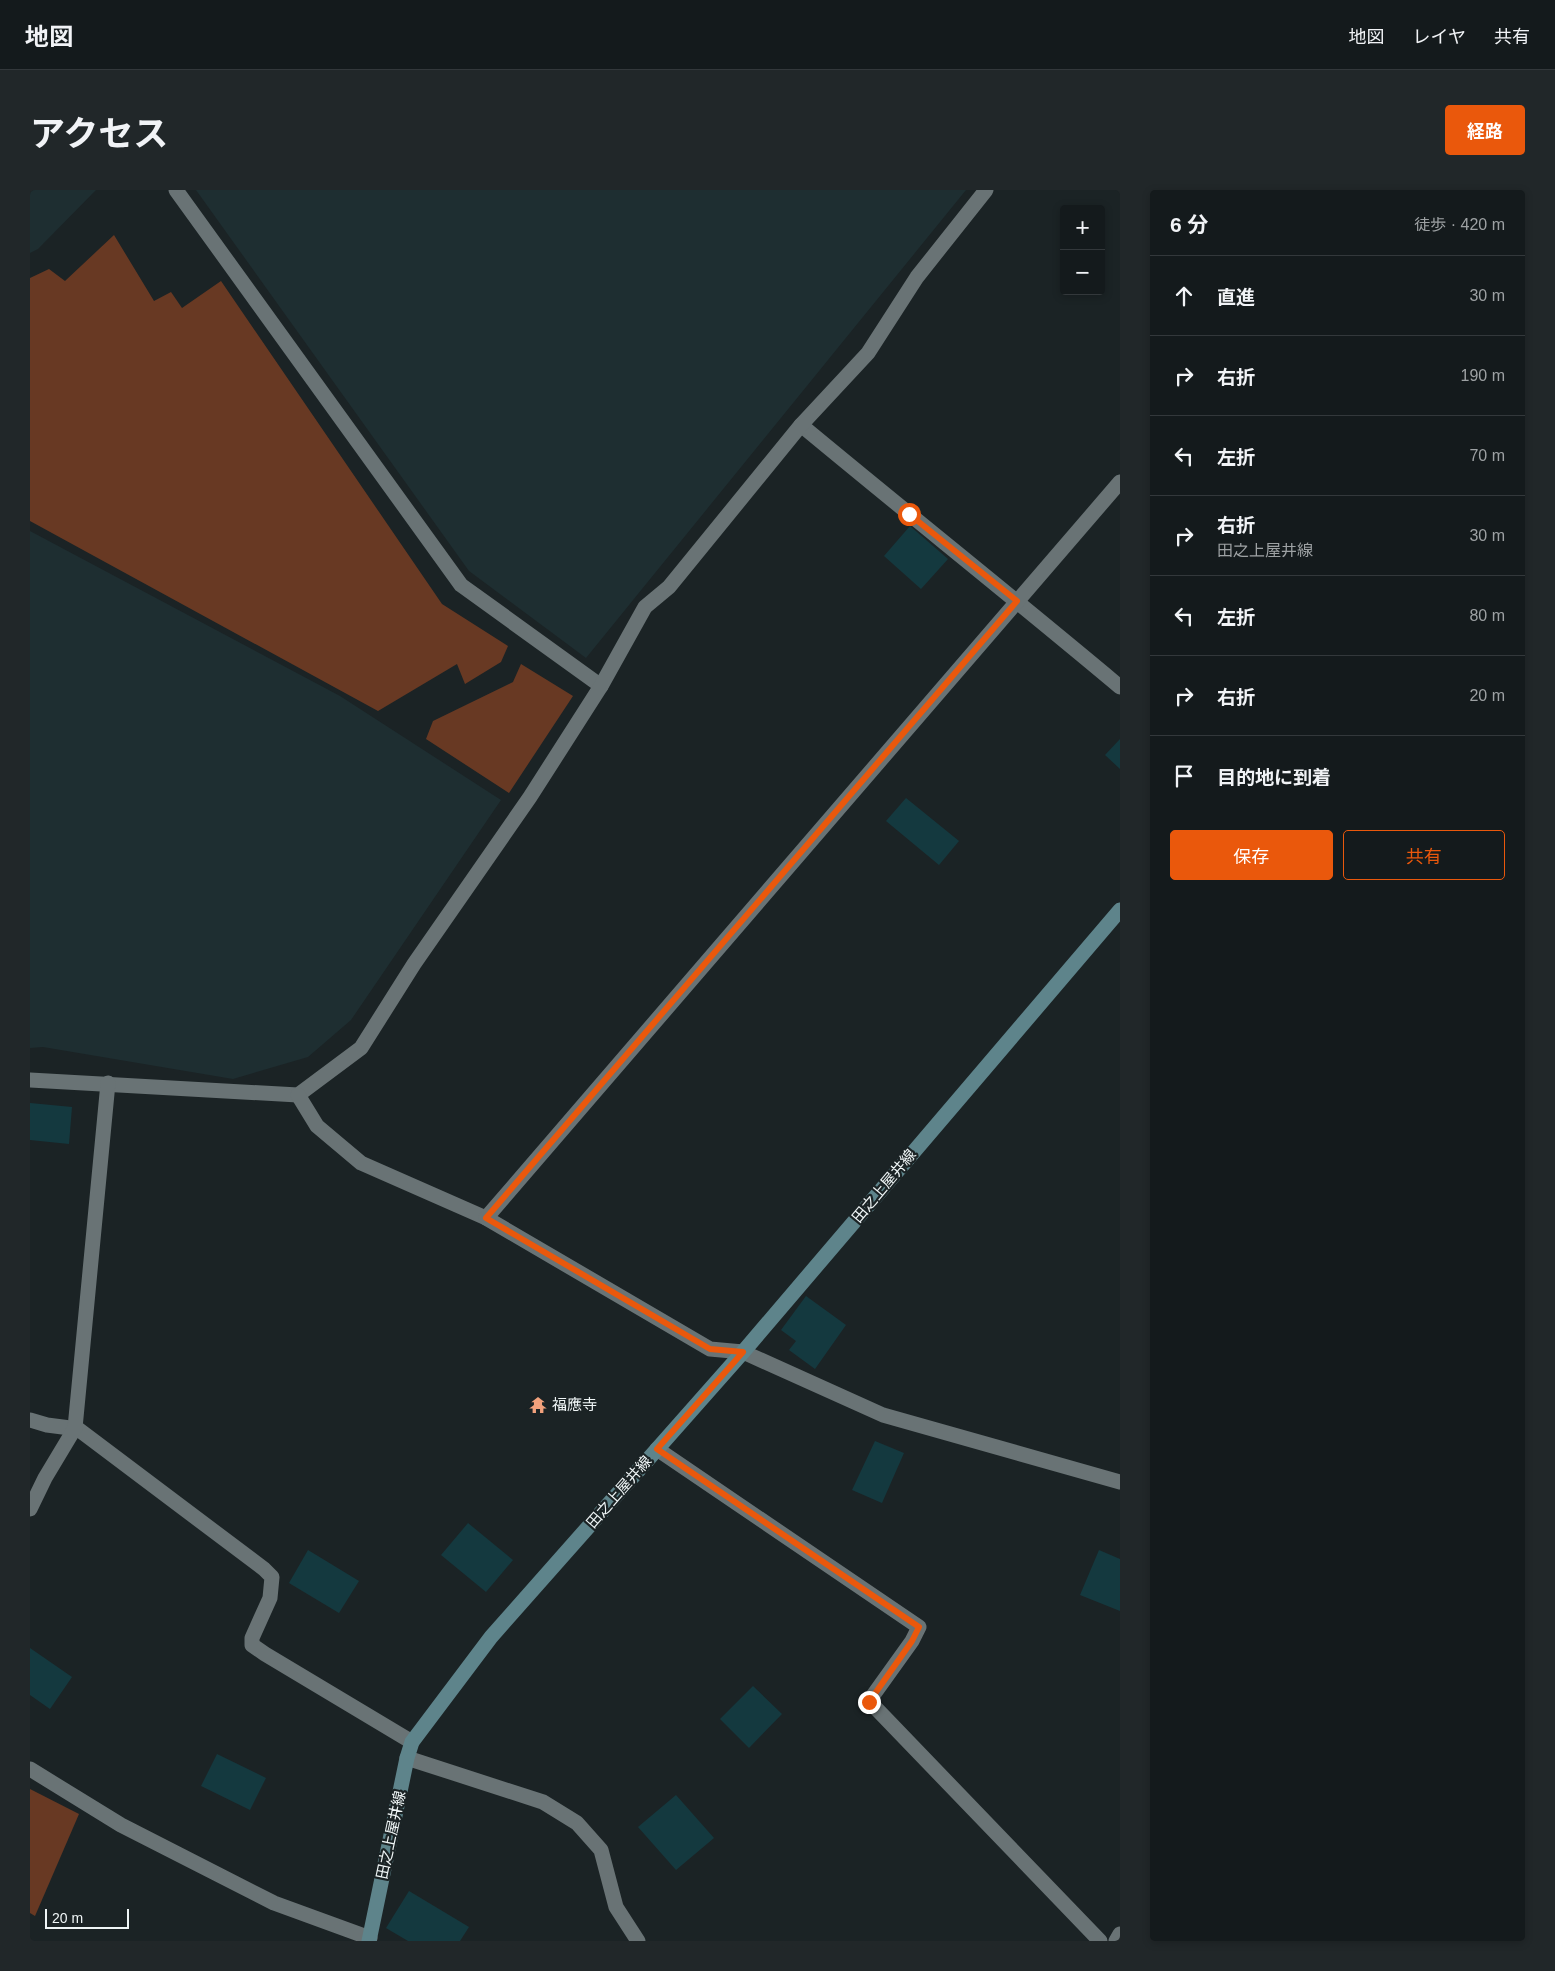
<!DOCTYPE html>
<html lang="ja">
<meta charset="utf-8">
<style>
:root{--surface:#141a1c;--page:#212729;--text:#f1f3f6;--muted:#9da1a3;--line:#33383b;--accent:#ea580c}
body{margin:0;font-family:Helvetica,"Noto Sans JP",sans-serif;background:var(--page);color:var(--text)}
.controls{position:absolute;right:15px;top:15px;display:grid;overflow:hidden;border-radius:5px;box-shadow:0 2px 8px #0003}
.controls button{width:45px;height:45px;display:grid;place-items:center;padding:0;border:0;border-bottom:1px solid var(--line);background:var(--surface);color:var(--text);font:25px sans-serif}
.scale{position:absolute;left:15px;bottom:12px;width:84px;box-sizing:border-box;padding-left:5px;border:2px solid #eff5f6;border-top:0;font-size:14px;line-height:18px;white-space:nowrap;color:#eff5f6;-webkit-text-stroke:4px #1b2325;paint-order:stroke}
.stop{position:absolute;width:15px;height:15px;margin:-11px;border:4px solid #ea580c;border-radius:50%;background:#fff}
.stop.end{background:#ea580c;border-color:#fff;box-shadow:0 1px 5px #0008}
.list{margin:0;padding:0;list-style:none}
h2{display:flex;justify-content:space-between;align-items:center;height:65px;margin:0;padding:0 20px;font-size:21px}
h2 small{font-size:16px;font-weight:400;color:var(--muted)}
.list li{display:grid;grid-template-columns:32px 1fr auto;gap:15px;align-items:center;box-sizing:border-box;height:80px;padding:0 20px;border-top:1px solid var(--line)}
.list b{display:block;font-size:19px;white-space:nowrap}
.list p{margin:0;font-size:16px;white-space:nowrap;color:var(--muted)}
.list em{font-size:16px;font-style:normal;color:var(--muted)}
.actions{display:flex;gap:10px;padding:15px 20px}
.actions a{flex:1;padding:11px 0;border:1px solid var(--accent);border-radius:5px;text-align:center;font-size:18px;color:var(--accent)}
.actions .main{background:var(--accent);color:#fff}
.icon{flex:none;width:28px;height:28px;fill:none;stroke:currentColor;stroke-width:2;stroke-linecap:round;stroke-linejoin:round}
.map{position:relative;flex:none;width:1090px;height:1751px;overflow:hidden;border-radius:5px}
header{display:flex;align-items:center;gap:30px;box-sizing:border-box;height:70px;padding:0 25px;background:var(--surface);border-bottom:1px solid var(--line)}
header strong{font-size:24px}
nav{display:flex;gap:28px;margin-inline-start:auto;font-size:18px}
.intro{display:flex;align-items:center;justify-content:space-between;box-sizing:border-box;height:120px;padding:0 30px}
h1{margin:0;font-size:35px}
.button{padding:12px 22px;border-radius:5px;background:var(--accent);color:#fff;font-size:18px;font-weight:700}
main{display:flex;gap:30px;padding:0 30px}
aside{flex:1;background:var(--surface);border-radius:5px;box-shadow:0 2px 8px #0003}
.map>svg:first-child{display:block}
</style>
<header>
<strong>地図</strong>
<nav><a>地図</a><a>レイヤ</a><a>共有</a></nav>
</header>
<div class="intro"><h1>アクセス</h1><a class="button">経路</a></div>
<main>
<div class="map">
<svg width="1090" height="1751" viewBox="0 0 1090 1751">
<rect width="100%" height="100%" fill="#1b2325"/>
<g fill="#1e2e31">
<path d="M0,0H66L8,59L0,63Z"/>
<path d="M166,0H936L556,468L439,381Z"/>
<path d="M0,341L310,506L471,610L321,830L278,867L203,889L13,857L0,858Z"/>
</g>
<g fill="#683923">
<path d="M84,45L124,111L141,102L152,118L191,91L412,414L478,456L471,472L435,494L427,474L348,521L0,331V88L19,79L35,91Z"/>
<path d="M491,474L543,506L479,603L396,549L403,531L483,492Z"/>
<path d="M0,1599L49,1624L5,1726L0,1723Z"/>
</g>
<g fill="#14393f">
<path d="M880,336L918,369L891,399L854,366Z"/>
<path d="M1090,549V579L1075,565Z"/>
<path d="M876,608L929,651L909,675L856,631Z"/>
<path d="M0,913L42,917L39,954L0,950Z"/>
<path d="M776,1106L816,1135L785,1179L759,1160L766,1151L751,1140Z"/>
<path d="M845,1251L874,1263L852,1313L822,1300Z"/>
<path d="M438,1333L483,1370L456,1402L411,1365Z"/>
<path d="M278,1360L329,1391L309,1423L259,1393Z"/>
<path d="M1069,1360L1090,1369V1421L1050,1405Z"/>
<path d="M0,1458L42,1487L20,1519L0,1505Z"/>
<path d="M723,1496L752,1524L719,1558L690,1529Z"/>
<path d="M187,1564L236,1588L220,1620L171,1596Z"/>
<path d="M646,1605L684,1648L646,1680L608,1637Z"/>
<path d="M379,1701L439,1737L430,1751H378L356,1738Z"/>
</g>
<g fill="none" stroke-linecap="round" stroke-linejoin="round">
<g stroke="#697375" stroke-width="15">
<path d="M146,0L431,395L571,496"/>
<path d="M771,235C877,323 985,409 1090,497"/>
<path d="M0,890L268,905L331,858L384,774L500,607L571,496L615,417L639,397L771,235L838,163L887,87L956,0"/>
<path d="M268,905L287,936L331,973L456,1028L680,1159L713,1162L853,1225L1090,1292"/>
<path d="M456,1028L1090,292"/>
<path d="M0,1230L17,1235L48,1239L234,1379L242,1387L240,1408L222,1448V1455L235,1464L382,1552"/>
<path d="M627,1259L889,1437L882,1451L839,1511L1070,1751"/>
<path d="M0,1319L15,1288L45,1238L78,893"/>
<path d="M377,1568L513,1612L547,1633L571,1660L586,1717L608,1751"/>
<path d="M0,1579L91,1635L244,1713L340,1748"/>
<path d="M1086,1751L1090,1744"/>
</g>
<path stroke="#5e848b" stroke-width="15" d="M339,1751L377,1568L382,1552L461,1447L713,1162L1090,720"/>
</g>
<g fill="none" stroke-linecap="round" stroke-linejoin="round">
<path stroke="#ea580c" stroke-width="6" d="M839,1512L882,1451L889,1437L627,1259L713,1162L680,1159L456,1028L987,411L879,324"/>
</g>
<defs>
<g id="temple-bare" transform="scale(1.35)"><path d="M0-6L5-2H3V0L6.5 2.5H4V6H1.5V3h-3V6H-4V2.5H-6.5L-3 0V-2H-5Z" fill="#f1a17c" stroke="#1b2325" stroke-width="2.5" paint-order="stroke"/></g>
</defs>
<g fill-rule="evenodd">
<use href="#temple-bare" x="508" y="1215"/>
</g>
<g text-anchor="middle" stroke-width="4.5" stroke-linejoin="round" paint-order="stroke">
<g font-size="15" fill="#eff5f6" stroke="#1b2325">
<text transform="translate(854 996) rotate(-50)" y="5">田之上屋井線</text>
<text transform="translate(589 1302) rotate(-49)" y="5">田之上屋井線</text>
<text transform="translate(361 1645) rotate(-78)" y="5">田之上屋井線</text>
</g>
<g font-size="15" fill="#eff5f6" stroke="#1b2325" text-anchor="start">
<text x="522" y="1220">福應寺</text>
</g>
</g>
</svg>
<div class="controls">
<button>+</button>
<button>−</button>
</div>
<div class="scale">20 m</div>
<div class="stop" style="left:879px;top:324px"></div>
<div class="stop end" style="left:839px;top:1512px"></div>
</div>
<aside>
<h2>6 分<small>徒歩 · 420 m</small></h2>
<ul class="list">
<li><svg class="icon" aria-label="ahead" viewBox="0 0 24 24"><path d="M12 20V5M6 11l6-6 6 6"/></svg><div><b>直進</b></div><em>30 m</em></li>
<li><svg class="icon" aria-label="right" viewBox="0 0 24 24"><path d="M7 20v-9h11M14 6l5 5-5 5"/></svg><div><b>右折</b></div><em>190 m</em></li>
<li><svg class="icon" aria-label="left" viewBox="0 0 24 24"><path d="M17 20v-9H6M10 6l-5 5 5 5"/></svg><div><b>左折</b></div><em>70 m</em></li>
<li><svg class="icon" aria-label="right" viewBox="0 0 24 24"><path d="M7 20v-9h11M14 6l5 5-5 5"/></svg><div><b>右折</b><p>田之上屋井線</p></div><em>30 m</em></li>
<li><svg class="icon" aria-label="left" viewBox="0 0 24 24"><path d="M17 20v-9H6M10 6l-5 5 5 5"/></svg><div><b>左折</b></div><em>80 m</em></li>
<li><svg class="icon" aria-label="right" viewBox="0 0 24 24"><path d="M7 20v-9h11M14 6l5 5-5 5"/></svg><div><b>右折</b></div><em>20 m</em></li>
<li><svg class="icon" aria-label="arrive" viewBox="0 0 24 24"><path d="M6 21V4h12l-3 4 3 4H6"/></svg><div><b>目的地に到着</b></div></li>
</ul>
<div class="actions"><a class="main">保存</a><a>共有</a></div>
</aside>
</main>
